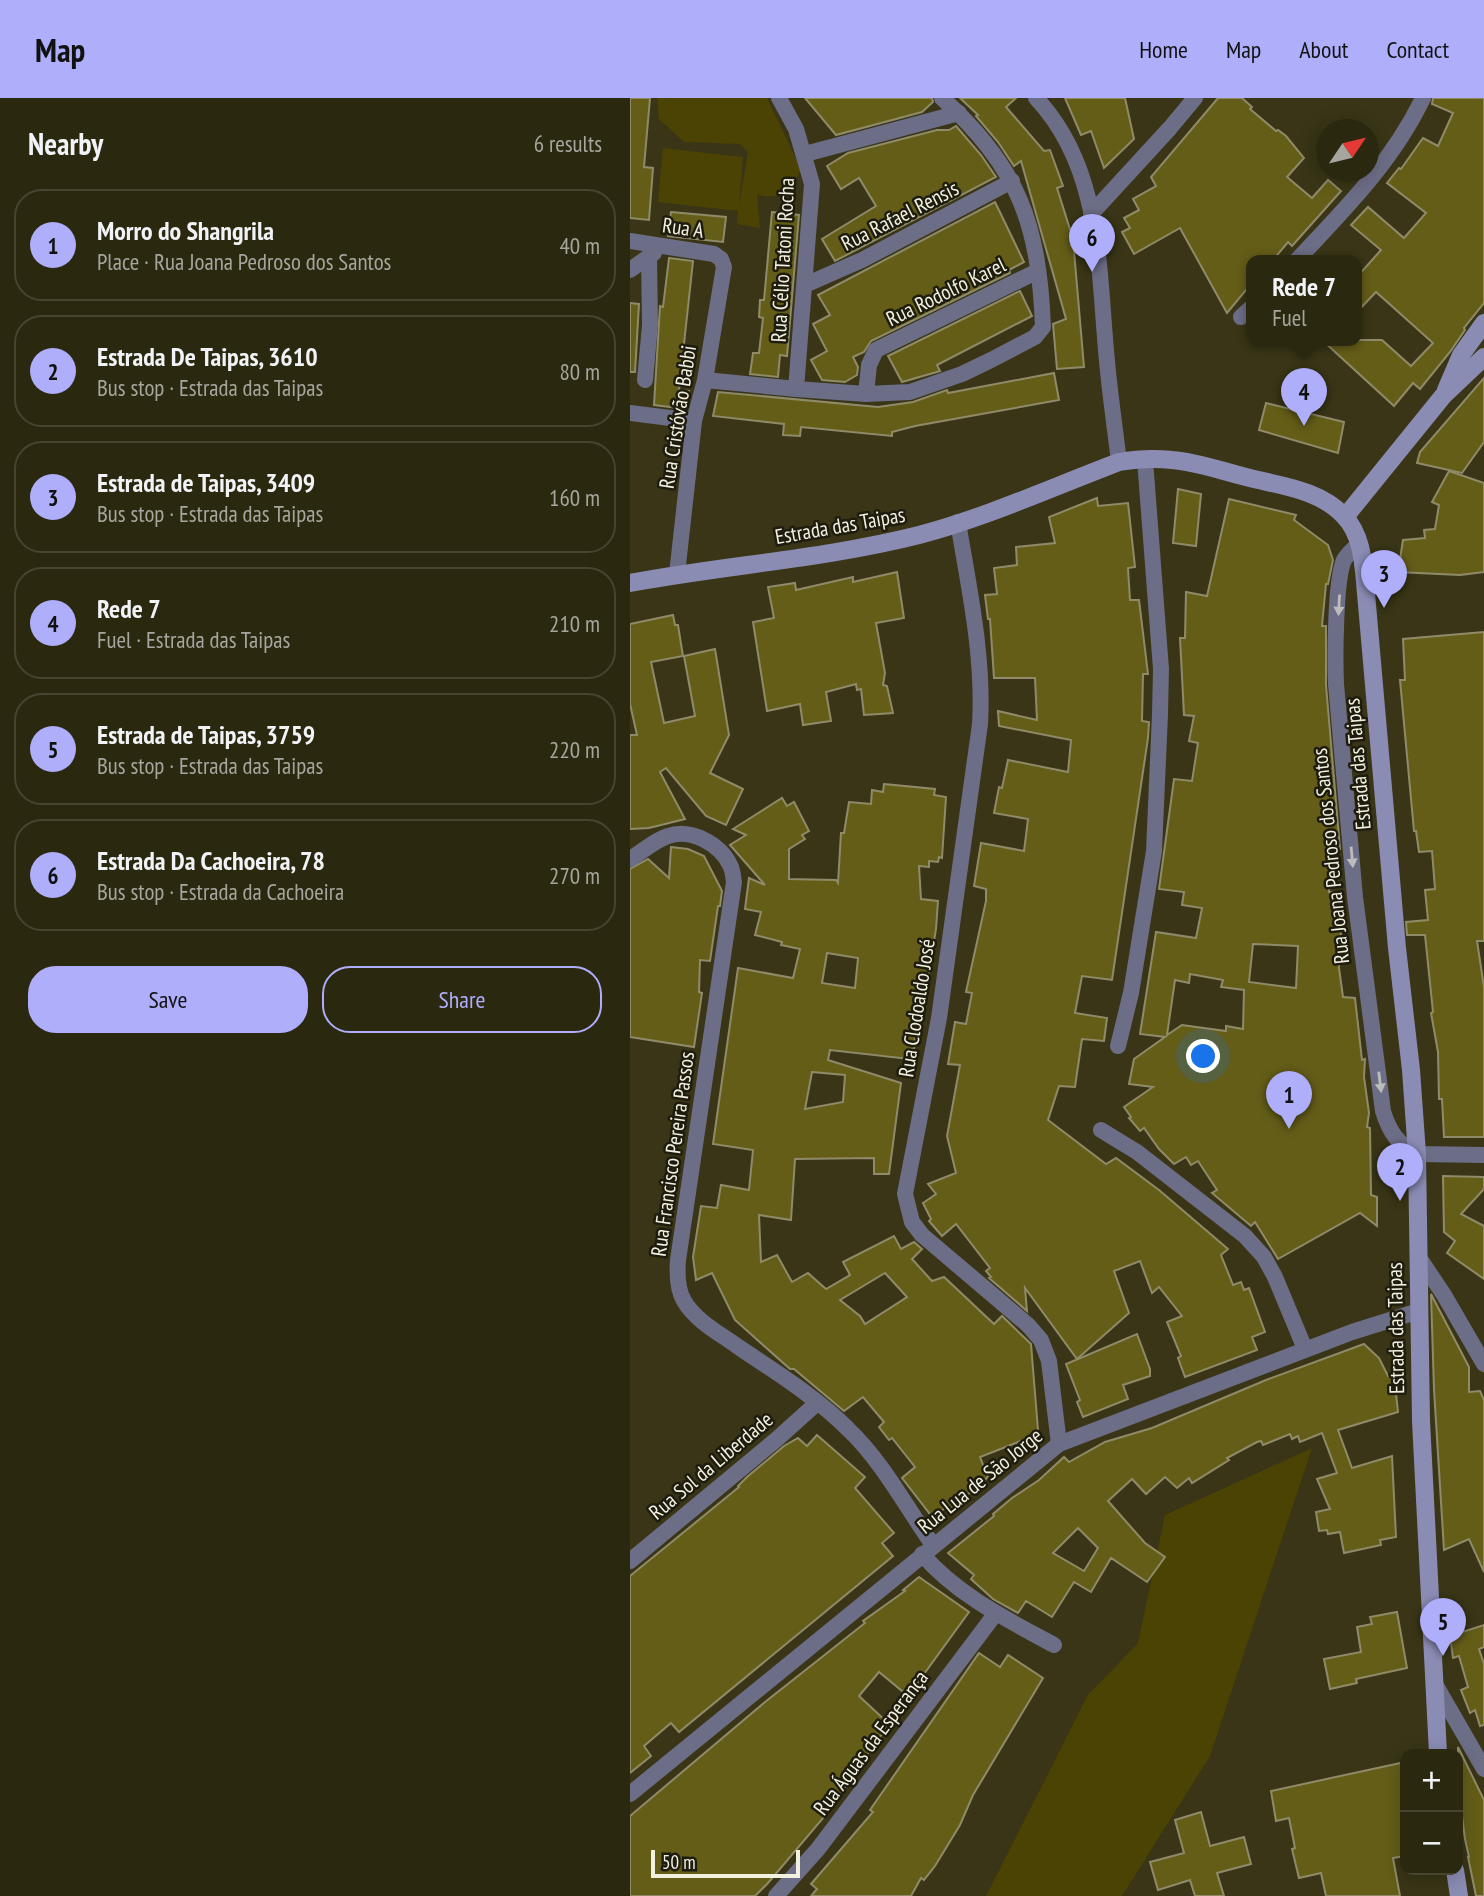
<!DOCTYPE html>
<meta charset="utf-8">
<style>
:root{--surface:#2b2810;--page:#37341e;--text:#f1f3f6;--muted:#a6a69f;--line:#474430;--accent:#aeaefb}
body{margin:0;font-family:"PT Sans Narrow",sans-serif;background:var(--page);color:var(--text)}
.controls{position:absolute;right:21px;bottom:21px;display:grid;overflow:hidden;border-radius:14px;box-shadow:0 4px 18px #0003}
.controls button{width:63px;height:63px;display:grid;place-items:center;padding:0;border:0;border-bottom:2px solid var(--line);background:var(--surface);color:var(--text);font:35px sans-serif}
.compass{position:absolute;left:686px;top:21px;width:63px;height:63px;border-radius:50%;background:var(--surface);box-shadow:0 4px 18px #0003;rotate:55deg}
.scale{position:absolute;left:21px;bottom:18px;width:149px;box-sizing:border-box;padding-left:7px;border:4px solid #f2f0de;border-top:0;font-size:19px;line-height:24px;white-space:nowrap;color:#f2f0de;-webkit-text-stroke:5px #1e1c0f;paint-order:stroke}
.you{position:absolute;left:574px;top:959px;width:24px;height:24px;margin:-18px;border:5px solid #fff;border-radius:50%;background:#1a73e8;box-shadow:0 0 0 10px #1a73e833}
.badge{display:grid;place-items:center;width:46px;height:46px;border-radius:50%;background:var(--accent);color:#111;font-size:23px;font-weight:700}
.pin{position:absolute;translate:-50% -58px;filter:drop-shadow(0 2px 4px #0008)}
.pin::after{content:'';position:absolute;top:37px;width:24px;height:21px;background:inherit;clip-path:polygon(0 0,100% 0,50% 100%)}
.popup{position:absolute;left:616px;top:157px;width:116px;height:91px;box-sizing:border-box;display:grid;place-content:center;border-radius:14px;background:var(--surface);filter:drop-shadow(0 2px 5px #0005);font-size:23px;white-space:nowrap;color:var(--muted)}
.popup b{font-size:26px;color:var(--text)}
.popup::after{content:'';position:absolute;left:50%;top:100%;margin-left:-14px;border:14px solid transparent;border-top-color:var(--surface)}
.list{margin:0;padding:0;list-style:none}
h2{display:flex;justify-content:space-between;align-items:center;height:91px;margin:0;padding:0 28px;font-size:30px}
h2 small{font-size:23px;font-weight:400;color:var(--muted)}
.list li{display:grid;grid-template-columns:46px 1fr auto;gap:21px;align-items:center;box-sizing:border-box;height:112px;margin:0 14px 14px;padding:0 14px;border:2px solid var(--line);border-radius:28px}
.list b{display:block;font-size:26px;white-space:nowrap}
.list p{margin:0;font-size:23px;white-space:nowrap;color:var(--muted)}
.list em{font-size:23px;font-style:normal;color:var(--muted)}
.actions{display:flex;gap:14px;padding:21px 28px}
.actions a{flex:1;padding:16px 0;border:2px solid var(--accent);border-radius:28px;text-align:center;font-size:24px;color:var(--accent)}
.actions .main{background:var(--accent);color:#111}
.map{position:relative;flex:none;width:854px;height:1798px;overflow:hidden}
header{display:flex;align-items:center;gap:42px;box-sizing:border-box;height:98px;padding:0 35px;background:var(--accent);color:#111}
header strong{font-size:33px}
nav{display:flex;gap:38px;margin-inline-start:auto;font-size:24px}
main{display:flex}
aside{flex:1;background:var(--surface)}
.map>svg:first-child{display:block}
</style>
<header>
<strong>Map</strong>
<nav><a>Home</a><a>Map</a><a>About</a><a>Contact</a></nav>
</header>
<main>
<aside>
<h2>Nearby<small>6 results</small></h2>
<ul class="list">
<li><span class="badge">1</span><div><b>Morro do Shangrila</b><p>Place · Rua Joana Pedroso dos Santos</p></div><em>40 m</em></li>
<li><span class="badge">2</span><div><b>Estrada De Taipas, 3610</b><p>Bus stop · Estrada das Taipas</p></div><em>80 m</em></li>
<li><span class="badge">3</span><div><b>Estrada de Taipas, 3409</b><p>Bus stop · Estrada das Taipas</p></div><em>160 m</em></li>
<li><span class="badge">4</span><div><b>Rede 7</b><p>Fuel · Estrada das Taipas</p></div><em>210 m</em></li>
<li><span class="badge">5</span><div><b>Estrada de Taipas, 3759</b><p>Bus stop · Estrada das Taipas</p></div><em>220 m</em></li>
<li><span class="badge">6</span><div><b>Estrada Da Cachoeira, 78</b><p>Bus stop · Estrada da Cachoeira</p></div><em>270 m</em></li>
</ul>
<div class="actions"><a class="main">Save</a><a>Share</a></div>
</aside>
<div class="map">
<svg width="854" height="1798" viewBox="0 0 854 1798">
<rect width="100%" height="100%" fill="#393516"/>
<g fill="#4a4303">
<path d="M27,0H137L171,71C160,96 155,101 127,97L130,130L107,126L108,113L28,104L33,50L113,59L109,108L118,54L110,46L54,44L29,21Z"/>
<path d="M682,1350L580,1658L492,1798H356L458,1597L508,1545L535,1417Z"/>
</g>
<g fill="#645d18" stroke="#8f8b69" stroke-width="2" fill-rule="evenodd">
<path d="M0,0H20L14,69L23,70L19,122L0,120Z"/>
<path d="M175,0H302L303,4L292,14L206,37Z"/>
<path d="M330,0H386L376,9L414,53L420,52L433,88L427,90L443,141L454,269L427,271L423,226L436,221L391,63L384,68L368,44L346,18L348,17Z"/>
<path d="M435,0H495L504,41L474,70L461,33L451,37Z"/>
<path d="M588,0H612L622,9L620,11L646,33L648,32L656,38L674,60L657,79L682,100L698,82L711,93L662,148L658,144L643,162H621V186L597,215L550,130L504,156L492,134L500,130L494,120L509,112L503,101L526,88L521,79Z"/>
<path d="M803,0H854V205L834,230L835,232L820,254L790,291L783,285L764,308L692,242H752L781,268L803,245L746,194L726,215V180L751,152L721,127L738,109L774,140L796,115L757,85L769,70L771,71L793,40L808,48L823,15L802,6Z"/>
<path d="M326,28L351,57L366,79L205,163L192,141L246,108L229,80L211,91L197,68L218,55L307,32H319Z"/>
<path d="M365,104L394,164L379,172L380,175L241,243L234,254L223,259L228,269L227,277L215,284L192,282L181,262L197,253L183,226L200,217L188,197Z"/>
<path d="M41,114L96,119L93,144L38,138Z"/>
<path d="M142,114L169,117L157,258L150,257L148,279L120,276L123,255H129L133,220L129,219L130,202H134Z"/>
<path d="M39,160L63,163L49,292L59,293L56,311L24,307L30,208L33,209Z"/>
<path d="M390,193L402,218L307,267L310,273L272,284L258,258Z"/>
<path d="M0,205L9,206L5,274H0Z"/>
<path d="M424,275L429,302L285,328L262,334V338L171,329L170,338L153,337L154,326L83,318L88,294L248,309L283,304L317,292L318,295Z"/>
<path d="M854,280V344L832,375L787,365L790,354Z"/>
<path d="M636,305L714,324L708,355L629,332Z"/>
<path d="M819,373L854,385V474L830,477L768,474L773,442L795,440L794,432L805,431L809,407L802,404Z"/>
<path d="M548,391L571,396L566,448L543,445Z"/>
<path d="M467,400L468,408L498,405L505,469L498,470L500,502H509L518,576H513L512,623L519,624L518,640L482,882L452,878L445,915L477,920L474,943L452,941L445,989L429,988L418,1022L476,1066L486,1060L529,1092L598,1151L591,1157L603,1187L611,1184L614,1192L619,1190L635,1234L622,1239L627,1252L555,1279L548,1260L551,1258L537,1224L552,1218L529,1189L522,1195L510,1163L484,1173L499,1215L447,1261L395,1190L397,1213L359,1180L361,1179L356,1173L360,1170L326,1126L312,1138L299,1123L301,1121L293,1105L306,1096L298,1086L326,1075L317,1038L330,967L318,966L325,924L336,926L342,895L336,894L356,803V791L344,788L351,745L394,753L398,721L364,715L369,689L372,690L378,662L438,674L441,642L369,628L368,613L407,622L405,580H364L360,521H358L355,497L367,496L364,470L387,467L386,449L425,445L419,419Z"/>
<path d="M599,401L666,417L664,422L698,447L703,462L698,486H696L692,528H696V587L710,751L702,750L699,794H707L706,814H709L707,832H711L709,870L713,899L725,900L732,962L735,961L734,979L739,1015L737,1029L740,1030L741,1097L747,1099V1128L730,1115L648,1161L625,1124L621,1128L582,1095L587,1092L568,1063L561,1067L556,1059L544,1066L529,1051L514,1030L510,1033L499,1020L501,1019L494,1009L523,989L499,986L504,961L535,939L510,936L526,834L566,840L572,810L552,807L554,794L529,791L544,681L562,683L568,645L559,643L564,618L554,617L550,540H555L556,494L577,498ZM623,846L668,848L666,890L619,884ZM560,876L593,882L591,889L614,892L613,931L596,928V933L552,927L537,937L545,882L559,885Z"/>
<path d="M267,474L274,520L246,525L255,575L253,587L257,588L263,615L234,617L231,591L227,592L226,586L196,594L201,623L173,627L170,606L137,613L123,524L144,520L138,489L165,485L166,492L223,479V484Z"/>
<path d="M43,517L45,527H48L53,558L21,564L34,625L65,618L54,558L85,551L99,637L80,675L113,691L96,727L76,718L36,670L30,674L55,721L19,730L0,731V637H7L0,606V526Z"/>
<path d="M854,534V843H847L854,889V1039H814L812,1001H809L808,954L801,915L803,914L795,837H777L776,824L798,822L795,792L805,791L802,753L789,754L786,733H784L770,582H775L773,541Z"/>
<path d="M254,686L305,691L304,697L316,699L312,760L309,759L308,764L299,763V769L289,768L291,801L308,803L306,831L294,905L290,922H287L284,951H281L279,961L200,952L198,962L271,985L259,1076H244V1060L165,1061L161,1122L129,1117L131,1164L147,1157L162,1184L178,1175L196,1191L220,1177L213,1164L264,1138L271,1151L284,1144L292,1151L282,1161L302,1183L314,1179L364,1226L372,1218L401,1246L408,1332L406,1337L350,1359L358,1379L320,1412L316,1409L303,1420L272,1380L285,1369L262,1340L259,1342L249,1329L254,1324L233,1299L214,1313L164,1271H160L105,1222L82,1175L66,1182L63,1159L71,1108L87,1110L91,1087L119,1092L123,1052L83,1046L108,870L163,880L170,851L151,847L152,844L125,837L131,814L115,811L119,780L135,787L100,747L116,737L103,731L152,700L157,708L164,704L179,733L172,737L175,741L159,751V781L206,782L208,785L211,735H214L219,704L241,706L242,692L253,694ZM197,855L228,860L225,890L192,885ZM182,974L215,977L213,1004L175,1011ZM255,1175L277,1199L235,1226L230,1218L210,1202Z"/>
<path d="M41,749L58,751L74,758L92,793L90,808H88L80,863L70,862L69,894L72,895L64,949L0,939V771L18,761L39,780Z"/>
<path d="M813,1078L854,1079V1091L831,1116L854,1128V1181L817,1155L825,1143L814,1134Z"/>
<path d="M801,1196L839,1269V1294L850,1293L854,1302V1474L839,1441L814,1452L804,1292Z"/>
<path d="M507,1236L520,1271V1278L493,1287L498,1301L453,1319L447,1304L450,1302L436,1266Z"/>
<path d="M734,1246L749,1260L758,1278L764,1277L768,1314L708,1332L722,1370L762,1358L766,1439L750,1442L751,1447L714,1455L710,1434L698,1436L697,1432L689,1433L686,1414L700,1411L687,1381L707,1375L692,1335L670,1344L668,1338L662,1341L660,1336L633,1347L631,1343L627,1344L597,1360L599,1362L562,1385L559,1380L547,1390L535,1379L516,1396L502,1381L478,1403L515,1445L535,1459L517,1484L481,1460L461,1494L444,1484L422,1519L396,1503L388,1515L363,1501L341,1481L344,1477L318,1455L364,1418L363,1416L382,1400L409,1382L434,1359L439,1364L475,1344L522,1330L636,1282ZM448,1430L468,1450L454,1473L423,1455Z"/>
<path d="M187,1337L235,1379L225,1390L264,1435L252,1445L263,1458L49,1634L41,1625L14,1648L21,1658L0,1675V1478L109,1389L108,1388L117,1379L154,1348L168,1340L177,1348Z"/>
<path d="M289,1479L339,1514L278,1598L249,1574L229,1598L259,1626L194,1719L138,1785L125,1798H0V1718L135,1604L235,1525L233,1523L275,1493L273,1492Z"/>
<path d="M767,1514L777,1570L726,1581L727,1585L700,1591L694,1561L731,1554L727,1529L742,1526L740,1519Z"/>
<path d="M854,1527V1549L849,1551L854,1566V1627L850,1628L845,1612L840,1615L831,1592L838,1589L829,1558L823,1560L820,1538Z"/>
<path d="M349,1555L370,1569L378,1557L413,1580L343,1697L330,1727L305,1768L294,1782L291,1780L281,1798H181L187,1791L181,1786L243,1714L240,1712Z"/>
<path d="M828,1649L854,1702V1798H846L838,1759H839L835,1741L828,1688Z"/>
<path d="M775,1664V1758L763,1760L770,1798H696L691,1775L669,1780L662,1751L665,1750L659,1720L646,1723L641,1693Z"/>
<path d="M571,1714L580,1748L614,1739L621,1766L587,1775L594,1798H565L560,1782L528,1792L520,1764L554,1755L545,1722Z"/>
</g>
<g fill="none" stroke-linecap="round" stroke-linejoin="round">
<g stroke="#6c6d86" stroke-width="16">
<path d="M149,0L166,31L182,86L166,291"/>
<path d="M406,0C473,71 468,173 477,263C480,297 485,330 489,364"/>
<path d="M175,56L329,15"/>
<path d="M461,116L540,30L565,0"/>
<path d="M0,143L84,156L91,161L94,169L75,282L64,323L47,476"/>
<path d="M667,162C714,112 763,63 793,0"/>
<path d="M0,172L24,155"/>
<path d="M175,187L232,162L382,83"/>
<path d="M611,219L622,209"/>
<path d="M15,282L20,227L19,159"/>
<path d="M75,282L166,291L236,296L280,294L332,276L361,262L405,239L413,229C409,127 389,69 312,0"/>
<path d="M236,296L239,267L246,252L408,173"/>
<path d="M0,315L64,323"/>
<path d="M328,424C339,491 354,558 350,626L309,920L275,1096L282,1124L292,1137L398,1227L411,1242L419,1263L429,1346"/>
<path d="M729,446C723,451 718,455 714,462C705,482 705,562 706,586L725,799L753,1013C759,1033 768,1047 787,1056L854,1057"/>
<path d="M0,761C12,754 25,742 38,738C61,730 90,746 100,767C103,772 103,779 104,784L48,1162C47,1175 47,1191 54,1203C66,1223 89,1235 107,1248C144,1273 186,1299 218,1331C252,1363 276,1409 303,1447"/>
<path d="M488,948L501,895L524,753L530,616L531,571L515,362"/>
<path d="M471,1032L507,1054L615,1138L634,1159L645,1179L675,1251"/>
<path d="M788,1158L814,1197L854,1266"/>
<path d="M292,1456C327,1497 378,1522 424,1547"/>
<path d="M0,1463L147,1341L187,1305"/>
<path d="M805,1586L854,1671"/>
<path d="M0,1696L429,1346L722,1234L789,1213"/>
<path d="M146,1798L188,1751L366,1515"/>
</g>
<g stroke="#8b8cb4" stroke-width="18">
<path d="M816,292L831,257L854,225"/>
<path d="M715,419L813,298L854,259"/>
<path d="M0,485C96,467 194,461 289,437C357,419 423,389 489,364C506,361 525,360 542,362C567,364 592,373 616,379C650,388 689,391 714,418C731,436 733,461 735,484L767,850L781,972L787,1056L791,1323L808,1656"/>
<path d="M825,1772L829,1798"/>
</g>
</g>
<defs><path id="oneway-solid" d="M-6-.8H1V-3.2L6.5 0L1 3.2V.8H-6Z" transform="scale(1.75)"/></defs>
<g fill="#bcbcbb">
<use href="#oneway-solid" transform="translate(709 507) rotate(93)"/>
<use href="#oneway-solid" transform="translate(722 759) rotate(85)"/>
<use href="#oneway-solid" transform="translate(750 984) rotate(83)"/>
</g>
<g text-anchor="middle" stroke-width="5" stroke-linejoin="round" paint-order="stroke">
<g font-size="21" fill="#f2f0de" stroke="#1e1c0f">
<text transform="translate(270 118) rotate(-27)" y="7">Rua Rafael Rensis</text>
<text transform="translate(53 130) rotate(8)" y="7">Rua A</text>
<text transform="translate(153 162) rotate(-87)" y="7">Rua Célio Tatoni Rocha</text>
<text transform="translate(316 194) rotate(-26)" y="7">Rua Rodolfo Karel</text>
<text transform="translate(48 319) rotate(-81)" y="7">Rua Cristóvão Babbi</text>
<text transform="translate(210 428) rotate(-10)" y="7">Estrada das Taipas</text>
<text transform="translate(728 666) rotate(-95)" y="7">Estrada das Taipas</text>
<text transform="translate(701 758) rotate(-96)" y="7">Rua Joana Pedroso dos Santos</text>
<text transform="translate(287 910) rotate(-81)" y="7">Rua Clodoaldo José</text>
<text transform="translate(43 1056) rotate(-82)" y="7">Rua Francisco Pereira Passos</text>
<text transform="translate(766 1230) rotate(-91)" y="7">Estrada das Taipas</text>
<text transform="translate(81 1368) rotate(-40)" y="7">Rua Sol da Liberdade</text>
<text transform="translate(350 1383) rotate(-39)" y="7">Rua Lua de São Jorge</text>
<text transform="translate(241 1645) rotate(-53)" y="7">Rua Águas da Esperança</text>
</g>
</g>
</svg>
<div class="controls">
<button>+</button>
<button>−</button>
</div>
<svg class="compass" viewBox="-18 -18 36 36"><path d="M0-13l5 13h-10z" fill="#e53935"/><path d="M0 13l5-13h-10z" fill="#a6a69f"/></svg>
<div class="scale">50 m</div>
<div class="you"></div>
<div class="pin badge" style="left:659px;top:1031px">1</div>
<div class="pin badge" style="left:770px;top:1103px">2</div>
<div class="pin badge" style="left:754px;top:510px">3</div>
<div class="pin badge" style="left:674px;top:328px">4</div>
<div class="popup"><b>Rede 7</b>Fuel</div>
<div class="pin badge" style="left:813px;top:1558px">5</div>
<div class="pin badge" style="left:462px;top:174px">6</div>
</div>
</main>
